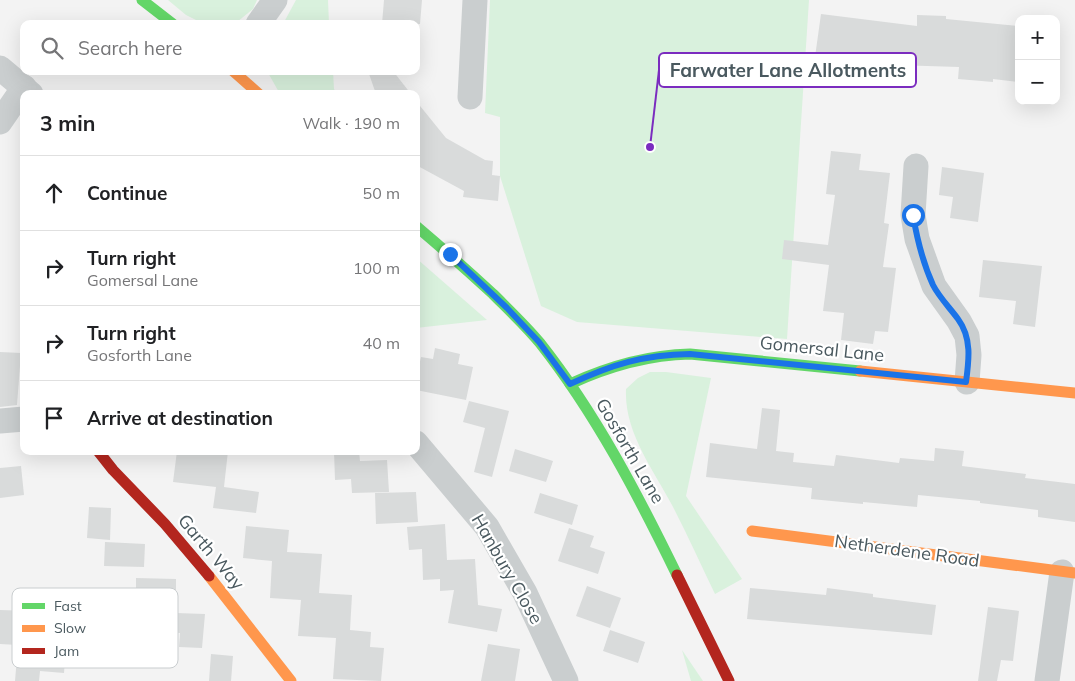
<!DOCTYPE html>
<meta charset="utf-8">
<style>
:root{--surface:#fff;--page:#f6f6f6;--text:#202124;--muted:#757577;--line:#e0e0e0}
body{margin:0;font-family:Mulish,sans-serif;background:var(--page);color:var(--text)}
.controls{position:absolute;right:15px;top:15px;display:grid;overflow:hidden;border-radius:10px;box-shadow:0 5px 20px #0002}
.controls button{width:45px;height:45px;display:grid;place-items:center;padding:0;border:0;border-bottom:1px solid var(--line);background:var(--surface);color:var(--text);font:25px sans-serif}
.stop{position:absolute;width:15px;height:15px;margin:-11px;border:4px solid #1a73e8;border-radius:50%;background:#fff}
.stop.end{background:#1a73e8;border-color:#fff;box-shadow:0 1px 5px #0008}
.list{margin:0;padding:0;list-style:none}
h2{display:flex;justify-content:space-between;align-items:center;height:65px;margin:0;padding:0 20px;font-size:21px}
h2 small{font-size:16px;font-weight:400;color:var(--muted)}
.list li{display:grid;grid-template-columns:32px 1fr auto;gap:15px;align-items:center;box-sizing:border-box;height:75px;padding:0 20px;border-top:1px solid var(--line)}
.list b{display:block;font-size:19px;white-space:nowrap}
.list p{margin:0;font-size:16px;white-space:nowrap;color:var(--muted)}
.list em{font-size:16px;font-style:normal;color:var(--muted)}
.icon{flex:none;width:28px;height:28px;fill:none;stroke:currentColor;stroke-width:2;stroke-linecap:round;stroke-linejoin:round}
.map{position:relative;flex:none;width:1075px;height:681px;overflow:hidden}
.search{position:absolute;background:var(--surface);box-shadow:0 5px 20px #0002;left:20px;top:20px;width:400px;height:55px;display:flex;align-items:center;gap:12px;box-sizing:border-box;padding:0 18px;border-radius:10px;color:var(--muted);font-size:19px}
.panel{position:absolute;background:var(--surface);box-shadow:0 5px 20px #0002;left:20px;top:90px;width:400px;height:365px;border-radius:10px}
.map>svg:first-child{display:block}
</style>
<div class="map">
<svg width="1075" height="681" viewBox="0 0 1075 681">
<rect width="100%" height="100%" fill="#f3f3f3"/>
<g fill="#d9f1dd">
<path d="M168,0H257L253,9L237,22L204,24L186,15Z"/>
<path d="M296,0H328L329,24H283Z"/>
<path d="M490,0H809L787,339L577,322L541,306L500,176V117L485,113Z"/>
<path d="M267,71H333L334,89L337,94H280Z"/>
<path d="M416,258L487,320L416,328Z"/>
<path d="M650,372H666L711,378L686,496L742,579L715,594C701,565 687,534 672,505C653,469 624,432 626,389L638,378Z"/>
<path d="M682,650L703,681H691Z"/>
</g>
<g fill="#d9dbdb">
<path d="M384,0H422L420,24H382Z"/>
<path d="M821,14L917,26V15L946,16V19L1019,26V82L993,79V82L958,79L959,67L895,65L853,59L852,62L815,57Z"/>
<path d="M368,71H393L411,94H376Z"/>
<path d="M416,101L446,138L485,160L493,161L492,175L500,176L498,201L463,197L464,191L416,165Z"/>
<path d="M831,151L861,154L859,170L890,173L884,223L889,224L883,267L896,268L888,332L875,331L873,344L841,340L844,313L823,311L829,265L782,259L784,240L828,245L835,195L826,194Z"/>
<path d="M942,167L984,173L978,222L950,218L953,197L939,195Z"/>
<path d="M983,260L1042,266L1035,327L1013,324L1016,301L979,297Z"/>
<path d="M435,348L460,354L458,364L473,367L466,400L416,390V379L421,357L433,359Z"/>
<path d="M0,352L21,353L17,405L0,407Z"/>
<path d="M469,401L509,411L492,477L474,472L485,428L463,422Z"/>
<path d="M762,408L780,410L776,451L794,453L793,462L834,466L836,455L899,463L900,458L934,461L935,448L964,451L962,466L1026,474L1025,478L1075,484V522L1038,517V510L980,503V501L918,495L917,507L863,502V504L811,499L812,488L706,477L710,443L757,449Z"/>
<path d="M515,449L553,461L546,482L509,471Z"/>
<path d="M177,451H228L224,487L259,492L256,513L213,508L216,487L173,482Z"/>
<path d="M334,451H359L360,461L387,460L389,492L352,493L351,479L335,480Z"/>
<path d="M21,466L24,495L0,498V468Z"/>
<path d="M416,492L418,522L376,524L375,493Z"/>
<path d="M540,493L578,505L572,525L534,513Z"/>
<path d="M89,507L111,508L110,540L87,538Z"/>
<path d="M445,524L447,560L475,559L478,605L502,609L497,632L448,623L454,590L440,591V579L423,580L422,549L409,550L407,527Z"/>
<path d="M246,526L289,530L287,552L322,554L319,593L352,595L350,630L371,632L370,647L384,648L381,681L333,679L336,638L298,636L301,600L270,598L272,561L243,558Z"/>
<path d="M569,528L594,536L590,547L605,552L598,574L558,561Z"/>
<path d="M105,542L145,544L144,567L104,566Z"/>
<path d="M136,578L176,579V613L205,614L202,648L179,647L180,633L152,632L154,602L136,601Z"/>
<path d="M587,586L621,598L610,628L576,616Z"/>
<path d="M750,588L826,595L827,588L873,594V597L936,605L932,635L747,619Z"/>
<path d="M988,607L1019,611L1013,661L1001,660L997,681H978Z"/>
<path d="M0,610L30,611L29,631L67,634L64,673L40,671L39,681H15L18,645L0,644Z"/>
<path d="M610,630L645,642L638,663L603,651Z"/>
<path d="M488,644L520,649L515,681H481Z"/>
<path d="M211,654L233,656L231,681H209Z"/>
</g>
<g fill="none" stroke-linecap="round" stroke-linejoin="round">
<g stroke="#cacecf" stroke-width="25">
<path d="M258,24L275,0"/>
<path d="M0,68L31,94"/>
<path d="M470,97L475,0"/>
<path d="M0,122L24,87"/>
<path d="M916,166L913,215L917,239L934,286L959,321L967,336L969,355L967,382"/>
<path d="M0,421L24,419"/>
<path d="M416,443L487,527L525,593L566,681"/>
<path d="M1047,681L1062,572"/>
</g>
<g stroke="#63d668" stroke-width="11">
<path d="M142,0L173,24"/>
<path d="M416,226C442,248 468,271 493,294C509,310 526,326 540,343C596,414 638,495 677,575"/>
<path d="M570,384C609,366 647,355 690,354L860,371"/>
</g>
<g stroke="#ff974d" stroke-width="11">
<path d="M233,71L259,94"/>
<path d="M860,371L1075,393"/>
<path d="M752,531L1075,573"/>
<path d="M209,576L291,681"/>
</g>
<g stroke="#b3261e" stroke-width="11">
<path d="M98,451L113,470L165,524L209,576"/>
<path d="M677,575L729,681"/>
</g>
</g>
<g fill="none" stroke-linecap="round" stroke-linejoin="round">
<path stroke="#1a73e8" stroke-width="6" d="M450,254L507,308L539,342L570,384C613,364 643,355 690,354L966,382C969,360 972,338 958,319C950,308 939,297 933,285C923,263 917,239 913,215"/>
</g>
<g text-anchor="middle" stroke-width="4.5" stroke-linejoin="round" paint-order="stroke">
<g font-size="18" fill="#4a595f" stroke="#fff">
<text transform="translate(822 349) rotate(6)" y="6">Gomersal Lane</text>
<text transform="translate(630 451) rotate(60)" y="6">Gosforth Lane</text>
<text transform="translate(907 551) rotate(8)" y="6">Netherdene Road</text>
<text transform="translate(211 552) rotate(50)" y="6">Garth Way</text>
<text transform="translate(507 569) rotate(60)" y="6">Hanbury Close</text>
</g>
</g>
<rect x="12" y="588" width="166" height="80" rx="8" fill="#fff" stroke="#c9cdcf" stroke-width="1"/>
<rect x="22" y="603" width="23" height="6" fill="#63d668"/>
<rect x="22" y="625" width="23" height="7" fill="#ff974d"/>
<rect x="22" y="648" width="23" height="6" fill="#b3261e"/>
<g font-size="14" fill="#4a595f">
<text x="54" y="611">Fast</text>
<text x="54" y="633">Slow</text>
<text x="54" y="656">Jam</text>
</g>
<path fill="none" stroke="#7b2cbf" stroke-width="2" d="M650 147L659 70"/>
<circle fill="#7b2cbf" stroke="#fff" stroke-width="2" cx="650" cy="147" r="5"/>
<rect fill="#fff" stroke="#7b2cbf" stroke-width="2" x="659" y="53" width="257" height="34" rx="5"/>
<g font-size="19" text-anchor="middle" font-weight="bold" fill="#4a595f">
<text x="788" y="77">Farwater Lane Allotments</text>
</g>
</svg>
<div class="controls">
<button>+</button>
<button>−</button>
</div>
<div class="stop" style="left:913px;top:215px"></div>
<div class="stop end" style="left:450px;top:254px"></div>
<div class="search"><svg class="icon" aria-label="search" viewBox="0 0 24 24"><circle cx="10" cy="10" r="6"/><path d="M15 15l6 6"/></svg>Search here</div>
<section class="panel">
<h2>3 min<small>Walk · 190 m</small></h2>
<ul class="list">
<li><svg class="icon" aria-label="ahead" viewBox="0 0 24 24"><path d="M12 20V5M6 11l6-6 6 6"/></svg><div><b>Continue</b></div><em>50 m</em></li>
<li><svg class="icon" aria-label="right" viewBox="0 0 24 24"><path d="M7 20v-9h11M14 6l5 5-5 5"/></svg><div><b>Turn right</b><p>Gomersal Lane</p></div><em>100 m</em></li>
<li><svg class="icon" aria-label="right" viewBox="0 0 24 24"><path d="M7 20v-9h11M14 6l5 5-5 5"/></svg><div><b>Turn right</b><p>Gosforth Lane</p></div><em>40 m</em></li>
<li><svg class="icon" aria-label="arrive" viewBox="0 0 24 24"><path d="M6 21V4h12l-3 4 3 4H6"/></svg><div><b>Arrive at destination</b></div></li>
</ul>
</section>
</div>
